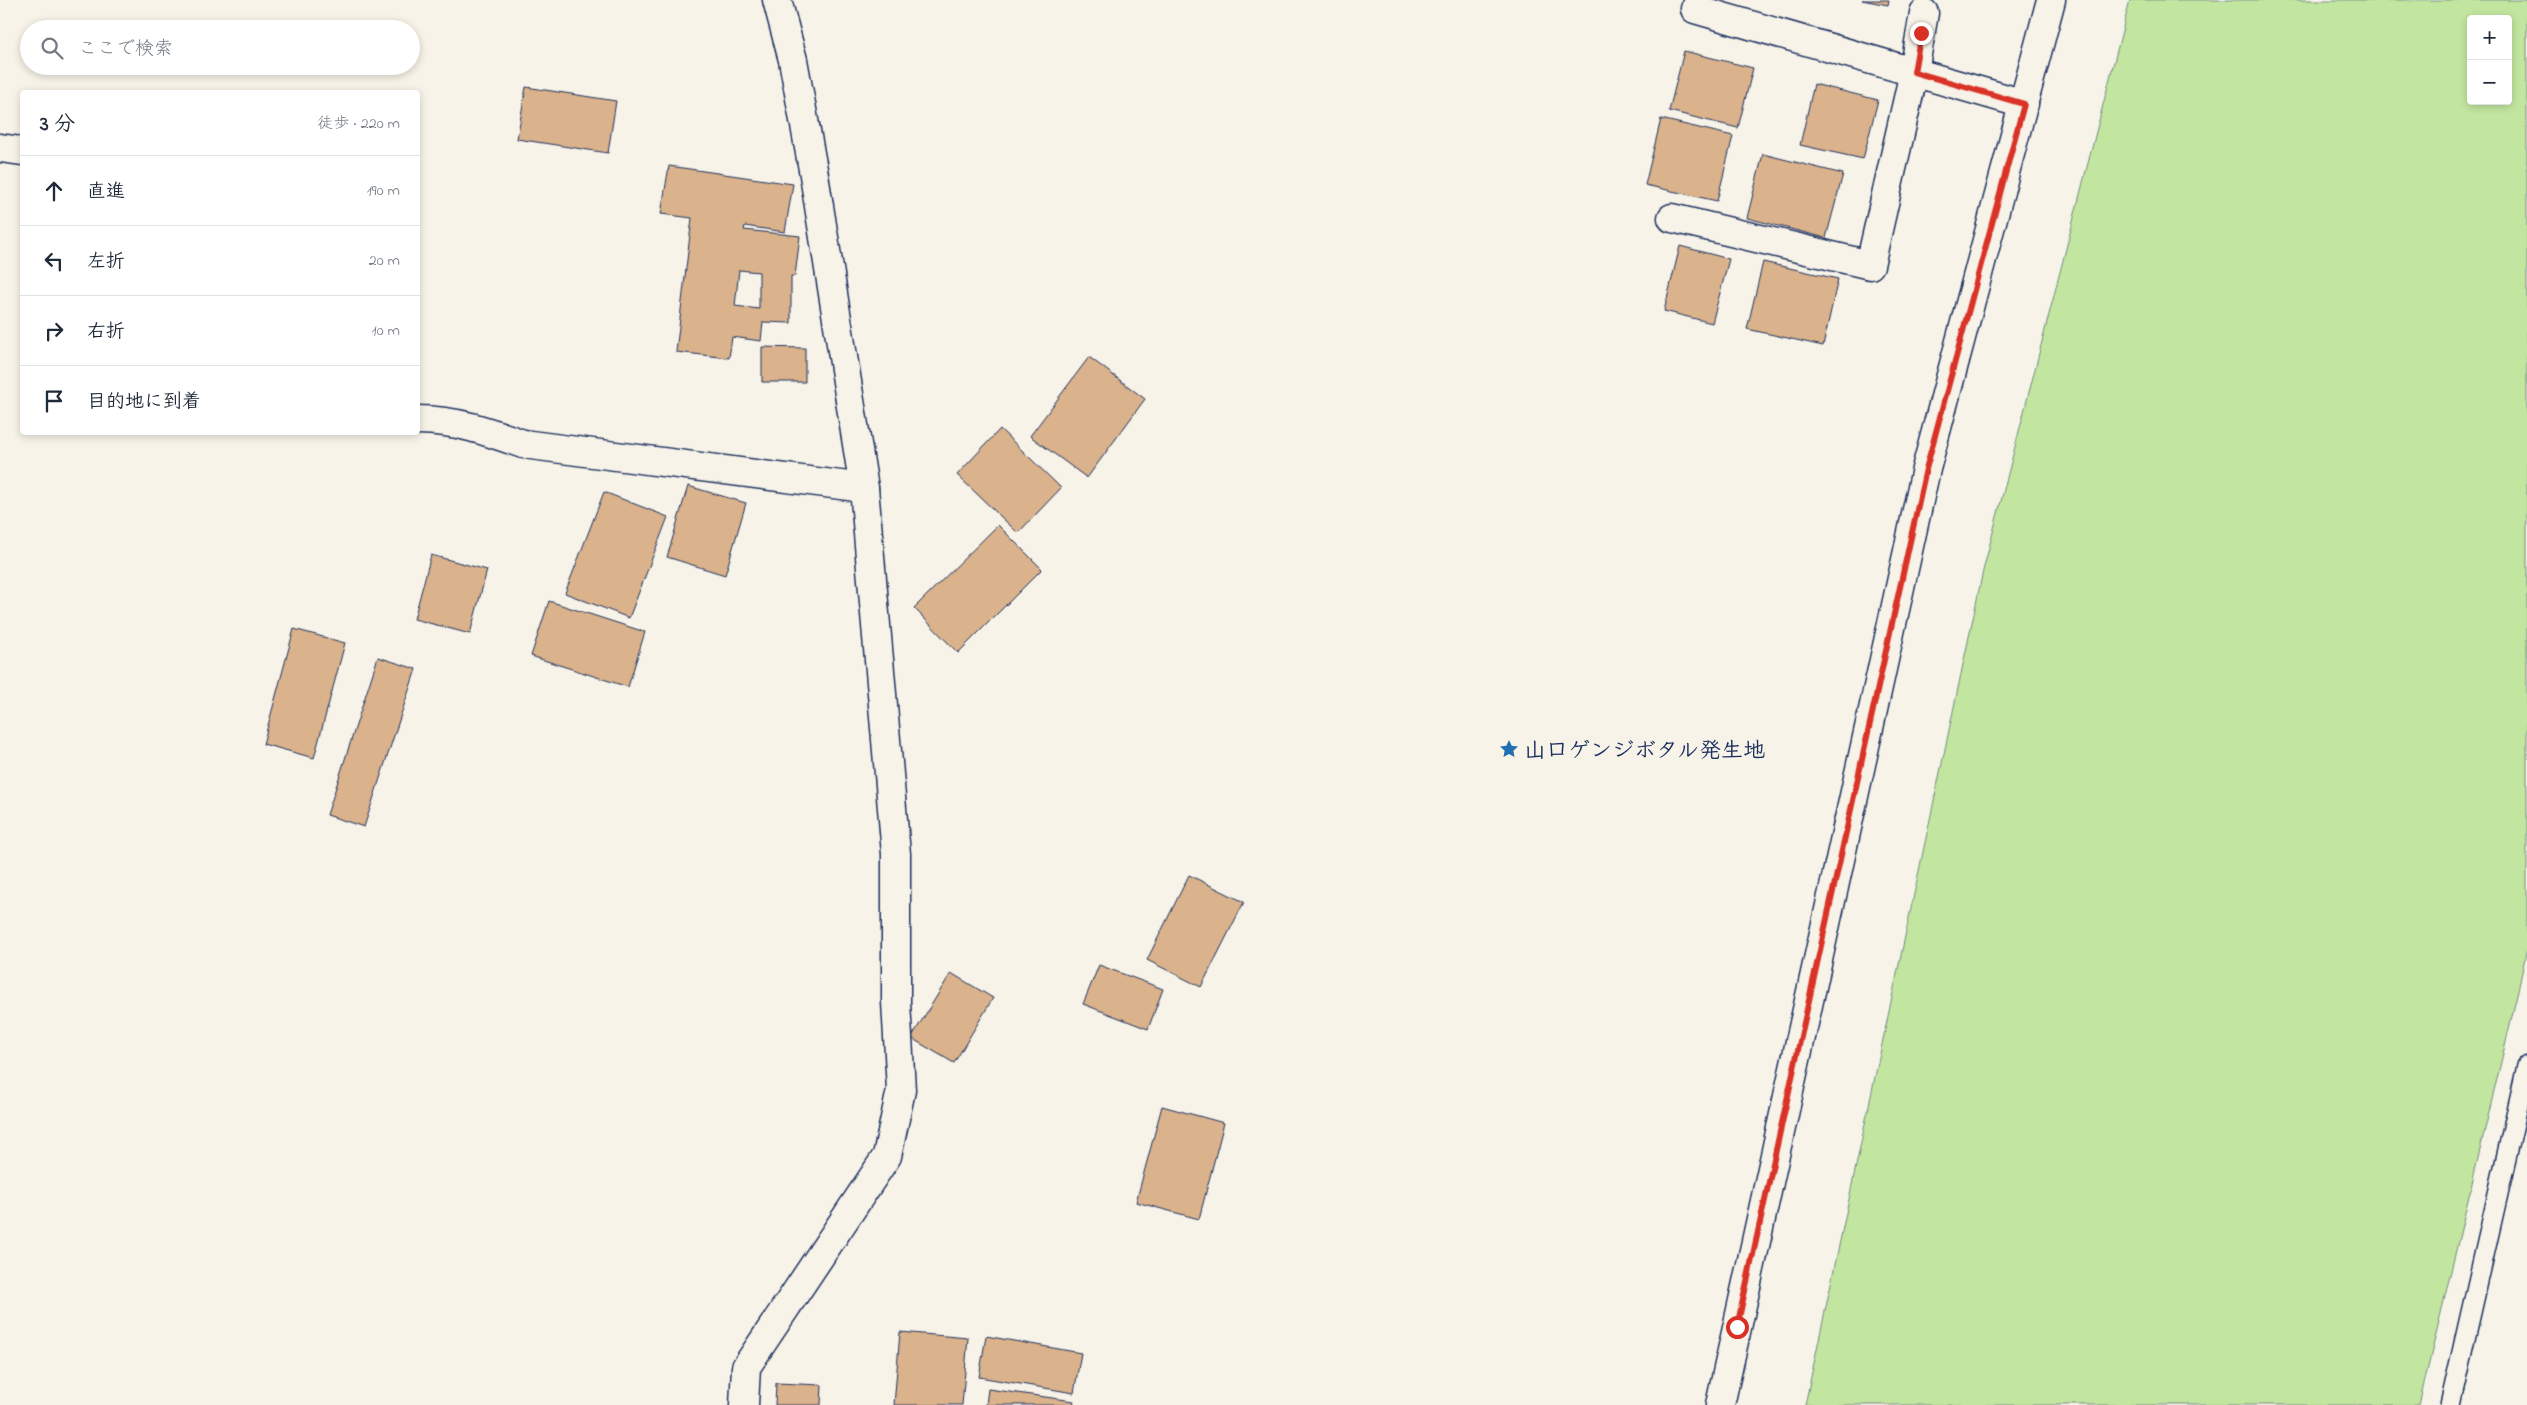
<!DOCTYPE html>
<html lang="ja">
<meta charset="utf-8">
<style>
:root{--surface:#fff;--page:#f6f6f7;--text:#1f2937;--muted:#747a83;--line:#e0e1e3}
body{margin:0;font-family:"Indie Flower","Klee One",sans-serif;background:var(--page);color:var(--text)}
.controls{position:absolute;right:15px;top:15px;display:grid;overflow:hidden;border-radius:5px;box-shadow:0 2px 8px #0003}
.controls button{width:45px;height:45px;display:grid;place-items:center;padding:0;border:0;border-bottom:1px solid var(--line);background:var(--surface);color:var(--text);font:25px sans-serif}
.stop{position:absolute;width:15px;height:15px;margin:-11px;border:4px solid #d93025;border-radius:50%;background:#fff}
.stop.end{background:#d93025;border-color:#fff;box-shadow:0 1px 5px #0008}
.list{margin:0;padding:0;list-style:none}
h2{display:flex;justify-content:space-between;align-items:center;height:65px;margin:0;padding:0 20px;font-size:21px}
h2 small{font-size:16px;font-weight:400;color:var(--muted)}
.list li{display:grid;grid-template-columns:32px 1fr auto;gap:15px;align-items:center;box-sizing:border-box;height:70px;padding:0 20px;border-top:1px solid var(--line)}
.list b{display:block;font-size:19px;white-space:nowrap}
.list em{font-size:16px;font-style:normal;color:var(--muted)}
.icon{flex:none;width:28px;height:28px;fill:none;stroke:currentColor;stroke-width:2;stroke-linecap:round;stroke-linejoin:round}
.map{position:relative;flex:none;width:2527px;height:1405px;overflow:hidden}
.search{position:absolute;background:var(--surface);box-shadow:0 2px 8px #0003;left:20px;top:20px;width:400px;height:55px;display:flex;align-items:center;gap:12px;box-sizing:border-box;padding:0 18px;border-radius:28px;color:var(--muted);font-size:19px}
.panel{position:absolute;background:var(--surface);box-shadow:0 2px 8px #0003;left:20px;top:90px;width:400px;height:345px;border-radius:5px}
.map>svg:first-child{display:block}
</style>
<div class="map">
<svg width="2527" height="1405" viewBox="0 0 2527 1405">
<rect width="100%" height="100%" fill="#f7f3e8"/>
<filter id="ink" filterUnits="userSpaceOnUse"><feTurbulence type="fractalNoise" baseFrequency=".02" numOctaves="2"/><feDisplacementMap in="SourceGraphic" scale="10" xChannelSelector="R" yChannelSelector="G"/><feConvolveMatrix kernelMatrix="1 2 1 2 8 2 1 2 1" color-interpolation-filters="sRGB"/></filter>
<g filter="url(#ink)">
<path fill="#c2e69f" stroke="#6e8a7e" fill-rule="evenodd" d="M2130,0H2527V948L2518,991L2419,1405H1805L1983,571ZM2471,19H2508V101H2471Z"/>
<g fill="#dab28b" stroke="#1b2f5e" fill-rule="evenodd">
<path d="M1862,0H1889L1888,5Z"/>
<path d="M1684,51L1753,68L1738,128L1669,111Z"/>
<path d="M1814,84L1878,100L1863,159L1800,145Z"/>
<path d="M526,87L616,101L608,153L517,139Z"/>
<path d="M1661,119L1733,136L1717,201L1645,185Z"/>
<path d="M1763,154L1843,174L1826,238L1747,218Z"/>
<path d="M669,166L793,184L785,232L745,226L744,230L800,236L795,276H791V323L763,322L761,341L732,337L729,358L676,352L692,218L661,214ZM739,270L759,272V309L735,306Z"/>
<path d="M1680,246L1729,259L1712,323L1664,311Z"/>
<path d="M1763,262L1838,279L1823,346L1747,329Z"/>
<path d="M762,347L805,348V382H762Z"/>
<path d="M1089,357L1145,399L1087,478L1030,436Z"/>
<path d="M1000,429L1061,488L1018,533L957,475Z"/>
<path d="M688,486L746,503L725,575L667,557Z"/>
<path d="M604,492L668,517L629,618L565,593Z"/>
<path d="M998,525L1042,569L958,653L914,608Z"/>
<path d="M431,555L487,570L470,634L414,619Z"/>
<path d="M549,601L645,632L628,687L531,656Z"/>
<path d="M294,629L345,643L314,758L263,744Z"/>
<path d="M378,657L416,669L364,827L327,815Z"/>
<path d="M1189,875L1244,902L1201,987L1147,960Z"/>
<path d="M1099,965L1163,989L1148,1029L1083,1004Z"/>
<path d="M951,973L993,998L954,1063L911,1038Z"/>
<path d="M1162,1106L1224,1123L1199,1219L1136,1202Z"/>
<path d="M900,1332L968,1338L962,1405H894Z"/>
<path d="M986,1336L1081,1353L1074,1393L979,1377Z"/>
<path d="M776,1383L822,1385L821,1405H775Z"/>
<path d="M988,1389L1074,1401L1073,1405H986Z"/>
</g>
<g fill="none" stroke-linecap="round" stroke-linejoin="round">
<g stroke="#1b2f5e" stroke-width="22">
<path id="lane" d="M2450,1405L2527,1066"/>
</g>
<g stroke="#1b2f5e" stroke-width="31">
<g id="street">
<path d="M1695,9L2024,104"/>
<path d="M0,148L22,151"/>
<path d="M1672,218L1870,265L1914,72L1924,13"/>
<path d="M418,420C456,420 487,431 523,444L864,488"/>
<path d="M744,1405L746,1367L887,1156L901,1090L896,1002V854L864,488L814,175L793,60L777,0"/>
<path d="M1720,1405L1926,469L2051,0"/>
</g>
</g>
<use href="#lane" stroke="#f7f3e8" stroke-width="19"/>
<use href="#street" stroke="#f7f3e8" stroke-width="28"/>
</g>
</g>
<g fill="none" stroke-linecap="round" stroke-linejoin="round" filter="url(#ink)">
<path stroke="#d93025" stroke-width="6" d="M1737,1327L1926,469L2024,104L1914,72L1921,33"/>
</g>
<defs>
<g id="sight-bare" transform="scale(1.5)"><path d="M0-6L1.8-2.2L6-1.7L2.9 1.2L3.7 5.4L0 3.3L-3.7 5.4L-2.9 1.2L-6-1.7L-1.8-2.2Z" fill="#1f6fb2" stroke="#f7f3e8" stroke-width="2.5" paint-order="stroke"/></g>
</defs>
<g fill-rule="evenodd">
<use href="#sight-bare" x="1509" y="749"/>
</g>
<g text-anchor="middle" stroke-width="4.5" stroke-linejoin="round" paint-order="stroke">
<g font-size="22" font-weight="bold" fill="#1b2f5e" stroke="#f7f3e8" text-anchor="start">
<text x="1524" y="757">山口ゲンジボタル発生地</text>
</g>
</g>
</svg>
<div class="controls">
<button>+</button>
<button>−</button>
</div>
<div class="stop" style="left:1737px;top:1327px"></div>
<div class="stop end" style="left:1921px;top:33px"></div>
<div class="search"><svg class="icon" aria-label="search" viewBox="0 0 24 24"><circle cx="10" cy="10" r="6"/><path d="M15 15l6 6"/></svg>ここで検索</div>
<section class="panel">
<h2>3 分<small>徒歩 · 220 m</small></h2>
<ul class="list">
<li><svg class="icon" aria-label="ahead" viewBox="0 0 24 24"><path d="M12 20V5M6 11l6-6 6 6"/></svg><div><b>直進</b></div><em>190 m</em></li>
<li><svg class="icon" aria-label="left" viewBox="0 0 24 24"><path d="M17 20v-9H6M10 6l-5 5 5 5"/></svg><div><b>左折</b></div><em>20 m</em></li>
<li><svg class="icon" aria-label="right" viewBox="0 0 24 24"><path d="M7 20v-9h11M14 6l5 5-5 5"/></svg><div><b>右折</b></div><em>10 m</em></li>
<li><svg class="icon" aria-label="arrive" viewBox="0 0 24 24"><path d="M6 21V4h12l-3 4 3 4H6"/></svg><div><b>目的地に到着</b></div></li>
</ul>
</section>
</div>
